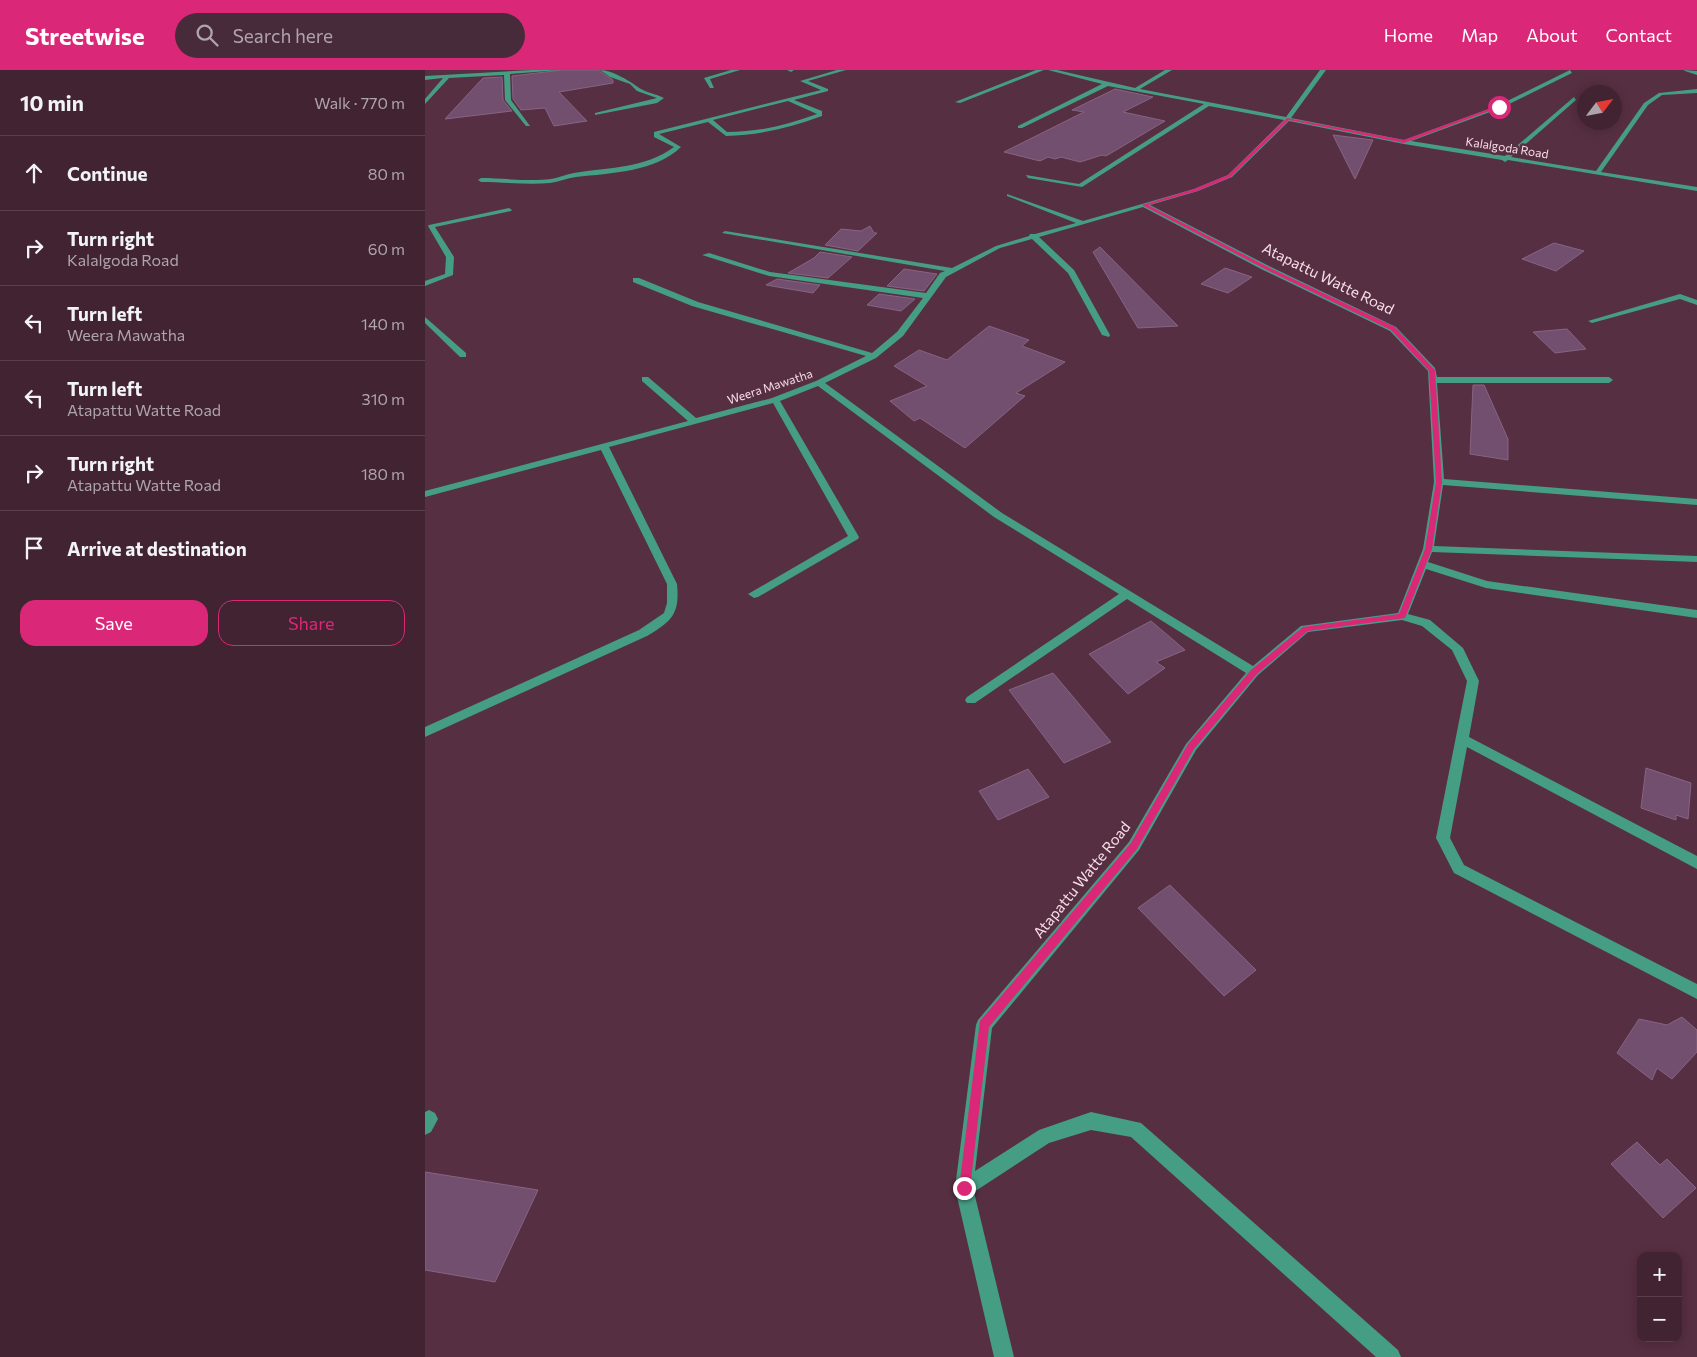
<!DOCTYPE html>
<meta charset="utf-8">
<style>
:root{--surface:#412332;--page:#482b3a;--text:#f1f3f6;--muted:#aea4ac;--line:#5a404d;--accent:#db2777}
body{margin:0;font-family:Commissioner,sans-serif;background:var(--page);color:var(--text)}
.controls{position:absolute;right:15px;bottom:15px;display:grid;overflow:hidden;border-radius:10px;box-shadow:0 2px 12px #0003}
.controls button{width:45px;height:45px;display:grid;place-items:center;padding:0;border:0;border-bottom:1px solid var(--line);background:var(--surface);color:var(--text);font:25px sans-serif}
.compass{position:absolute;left:1152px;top:15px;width:45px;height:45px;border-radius:50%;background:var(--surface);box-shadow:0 2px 12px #0003;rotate:58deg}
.stop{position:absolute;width:15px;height:15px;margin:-11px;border:4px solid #db2777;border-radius:50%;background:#fff}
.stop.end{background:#db2777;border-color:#fff;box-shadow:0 1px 5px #0008}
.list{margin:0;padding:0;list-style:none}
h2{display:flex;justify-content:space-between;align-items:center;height:65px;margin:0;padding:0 20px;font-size:21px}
h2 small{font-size:16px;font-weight:400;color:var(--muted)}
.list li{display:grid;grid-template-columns:32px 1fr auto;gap:15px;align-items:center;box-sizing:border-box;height:75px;padding:0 20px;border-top:1px solid var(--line)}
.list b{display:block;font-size:19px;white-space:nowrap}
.list p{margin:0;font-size:16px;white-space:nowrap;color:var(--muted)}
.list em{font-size:16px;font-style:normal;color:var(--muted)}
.actions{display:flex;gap:10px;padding:15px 20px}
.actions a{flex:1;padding:11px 0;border:1px solid var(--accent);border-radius:15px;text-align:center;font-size:18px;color:var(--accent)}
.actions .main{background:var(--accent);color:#fff}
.icon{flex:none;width:28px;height:28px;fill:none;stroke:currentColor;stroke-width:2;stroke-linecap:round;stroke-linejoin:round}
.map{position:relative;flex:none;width:1272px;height:1287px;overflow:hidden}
header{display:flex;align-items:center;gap:30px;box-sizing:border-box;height:70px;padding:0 25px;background:var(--accent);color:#fff}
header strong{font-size:24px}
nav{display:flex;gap:28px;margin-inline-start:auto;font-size:18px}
.search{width:350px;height:45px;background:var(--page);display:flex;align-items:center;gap:12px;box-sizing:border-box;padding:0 18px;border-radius:28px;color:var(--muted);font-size:19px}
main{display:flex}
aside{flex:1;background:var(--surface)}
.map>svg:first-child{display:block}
</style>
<header>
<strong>Streetwise</strong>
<div class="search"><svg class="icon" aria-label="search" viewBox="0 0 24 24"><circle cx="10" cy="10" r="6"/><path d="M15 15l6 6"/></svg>Search here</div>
<nav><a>Home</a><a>Map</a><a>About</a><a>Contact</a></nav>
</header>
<main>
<aside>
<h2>10 min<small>Walk · 770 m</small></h2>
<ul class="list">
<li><svg class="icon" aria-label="ahead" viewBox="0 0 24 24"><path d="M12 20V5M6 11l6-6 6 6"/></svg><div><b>Continue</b></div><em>80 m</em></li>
<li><svg class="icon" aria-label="right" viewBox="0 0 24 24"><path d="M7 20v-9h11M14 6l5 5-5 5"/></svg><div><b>Turn right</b><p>Kalalgoda Road</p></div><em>60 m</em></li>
<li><svg class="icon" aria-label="left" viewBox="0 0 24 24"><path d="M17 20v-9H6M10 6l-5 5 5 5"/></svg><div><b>Turn left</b><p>Weera Mawatha</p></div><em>140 m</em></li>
<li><svg class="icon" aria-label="left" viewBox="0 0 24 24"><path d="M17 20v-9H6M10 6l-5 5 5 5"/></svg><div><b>Turn left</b><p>Atapattu Watte Road</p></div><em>310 m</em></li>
<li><svg class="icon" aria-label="right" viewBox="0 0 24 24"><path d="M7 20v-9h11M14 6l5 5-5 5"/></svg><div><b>Turn right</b><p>Atapattu Watte Road</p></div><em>180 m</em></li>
<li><svg class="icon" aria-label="arrive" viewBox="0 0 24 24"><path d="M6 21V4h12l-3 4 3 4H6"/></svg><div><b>Arrive at destination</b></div></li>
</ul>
<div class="actions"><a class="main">Save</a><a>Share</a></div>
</aside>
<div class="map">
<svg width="1272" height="1287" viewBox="0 0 1272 1287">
<rect width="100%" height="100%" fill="#572f42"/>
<g fill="#724f6e" stroke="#886483">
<path d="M137,0H173L188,10V13L134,22L162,51L129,56L120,38L96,40L88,29L87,6Z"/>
<path d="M77,7L78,30L87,41L20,49L58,8Z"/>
<path d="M690,19L728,27L698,42L740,51L681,86L677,85L655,92L636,87L630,89L623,87L615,91L579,82L659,42L647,40Z"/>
<path d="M908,65L948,70L930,109Z"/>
<path d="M445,156L449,163H452L433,181L400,175L416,159L436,161Z"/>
<path d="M1129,173L1159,181L1131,201L1097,189Z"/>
<path d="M675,177L753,256L713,258L668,182Z"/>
<path d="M395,182L427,187L403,208L363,203L389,188Z"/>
<path d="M800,198L827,207L803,223L776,214Z"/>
<path d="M479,199L512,204L499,221L462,216Z"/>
<path d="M352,209L395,215L388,223L341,215Z"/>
<path d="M454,224L490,229L476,241L442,235Z"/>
<path d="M564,256L604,270L597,276L640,292L591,323L600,326L540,378L495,348L489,351L465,331L502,316L469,296L494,280L522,290Z"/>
<path d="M1142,259L1161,279L1130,283L1108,262Z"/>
<path d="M1048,315H1059L1083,369V390L1045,384Z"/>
<path d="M726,551L760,580L731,592L740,598L703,624L664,584Z"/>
<path d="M628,603L686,672L639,693L584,620Z"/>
<path d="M1221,698L1266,713L1263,749L1251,745V750L1216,738Z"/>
<path d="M603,699L624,727L573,750L554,721Z"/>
<path d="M745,815L831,900L799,926L713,838Z"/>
<path d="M1257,947L1272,960V982L1247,1009L1232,998L1227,1010L1192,983L1214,949L1242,955Z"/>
<path d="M1212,1072L1235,1095L1242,1089L1271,1118L1238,1148L1186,1094Z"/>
<path d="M0,1102L113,1120L70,1212L0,1200Z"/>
</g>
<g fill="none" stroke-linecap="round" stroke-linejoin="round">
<g fill="#459d83" fill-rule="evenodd">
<path d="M107,0H135L85,4L86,30L105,56H101L80,30L79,5L24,8L0,34V29L18,8L0,10V6Z"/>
<path d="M175,0C188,0 206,12 216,19C222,23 232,24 239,28L232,33L170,45V43L232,28L212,21L205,14L185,7Z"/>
<path d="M306,0H315L285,9L289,18H285L279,8Z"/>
<path d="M362,0H369L366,2Z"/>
<path d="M412,0H421L383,11L403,19V21L369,30L397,41V46C365,58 335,65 301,66L283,52L234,64L256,77C230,102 186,103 151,107C142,108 134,112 125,113C103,115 78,112 56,112L53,110L56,108C78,108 104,112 126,109C134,108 141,104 149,103C184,97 219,99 249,77L229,67V62L396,20L375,11ZM363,31L392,44C362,55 334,62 302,62L288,50Z"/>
<path d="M611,0H619L535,33L530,32Z"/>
<path d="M623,0H632L710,18L740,0H747L715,19L861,47L895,0H901L866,48L979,70L1072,36L1145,0L1147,3L1076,38L986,71L1080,86L1149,27L1151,30L1086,87L1171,101L1219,33L1234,23L1272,19V23L1237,25L1223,35L1176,102L1272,117V121L1083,90L1080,92L1077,90L979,74L864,51L807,107L773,121L725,135L844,196L971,257L1010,298L1012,307H1184L1188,310L1184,313H1012L1019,409L1272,429V435L1018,415L1009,476L1272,486V492L1007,482L1003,492L1062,511L1272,540V548L1061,518L1001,499L983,544L1005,550L1038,578L1054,611L1044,667L1272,786V799L1042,677L1025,768L1039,795L1272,914V929L1029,803L1011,768L1042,611L1027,580L997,556L977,550L883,562L833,605L771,680L714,780L567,958L550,1101L614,1060L666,1042L716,1053L973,1280L976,1287H951L706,1067L666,1060L624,1073L549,1122L589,1287H569L530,1118L551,955L553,950L704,772L761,674L821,603L702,529L550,633H542L540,630L542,627L694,524L569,447L393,316L355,331L434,467L433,469L333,527L329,528L323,524L423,466L348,333L184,377L252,514C255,544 247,551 222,566L0,667V657L214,560L239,543L242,533V514L176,380L0,427V421L263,351L217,311V307H223L271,348L347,328L391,311L441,286L267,236L208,212V208H214L273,232L447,283L472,262L498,228L344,206L277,185L284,183L345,202L501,223L515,203L520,201L297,163L300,161L527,198L571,176L604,166L605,164H610L651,153L582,126V124L658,151L769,119L803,105L859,50L784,36L657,117L603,108L601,105L654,114L779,34L683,16L597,58H593V56L677,14ZM718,137L838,200L965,261L1003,301L1009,412L998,479L973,543L876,556L828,596L577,443L400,313L451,288L478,266L521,207L575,178L607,169L643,203L677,265L684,267L685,265L649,200L614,167Z"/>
<path d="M1259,0L1272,1V5L1260,1Z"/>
<path d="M84,138L87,140L86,141L10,157L29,187L28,205L0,216V211L20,204L21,187L3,156L4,155Z"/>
<path d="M1255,224L1272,230V235L1255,229L1167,253L1163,251Z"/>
<path d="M0,247L41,283V287H35L0,253Z"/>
<path d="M4,1040L10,1043L13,1049L6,1062L0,1065V1042Z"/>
</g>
</g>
<path fill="#db2777" d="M1072,36L1075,37L979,73L864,50L806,107L772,121L723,135L843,197L970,257L1010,300L1017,412L1007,479L980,548L883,561L832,604L769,679L712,779L564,957L545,1118L544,1122H535L534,1118L555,951L706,773L763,674L826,600L878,557L974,544L1000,479L1011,412L1004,301L966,260L840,199L717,135L769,119L803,105L862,48L979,70Z"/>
<g text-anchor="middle" stroke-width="5" stroke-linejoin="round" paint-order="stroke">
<g font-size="12" fill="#f8dee9" stroke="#572f42">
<text transform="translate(1082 78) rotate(9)" y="4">Kalalgoda Road</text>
<text transform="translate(345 317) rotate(-18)" y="4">Weera Mawatha</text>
</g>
<g font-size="15" fill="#f8dee9" stroke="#572f42">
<text transform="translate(903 209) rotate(26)" y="5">Atapattu Watte Road</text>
<text transform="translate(657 810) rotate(-51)" y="5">Atapattu Watte Road</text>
</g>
</g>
</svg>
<div class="controls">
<button>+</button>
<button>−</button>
</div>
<svg class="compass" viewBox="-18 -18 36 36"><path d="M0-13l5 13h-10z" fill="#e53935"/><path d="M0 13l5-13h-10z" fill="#aea4ac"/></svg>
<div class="stop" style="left:1074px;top:37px"></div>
<div class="stop end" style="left:539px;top:1118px"></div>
</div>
</main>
